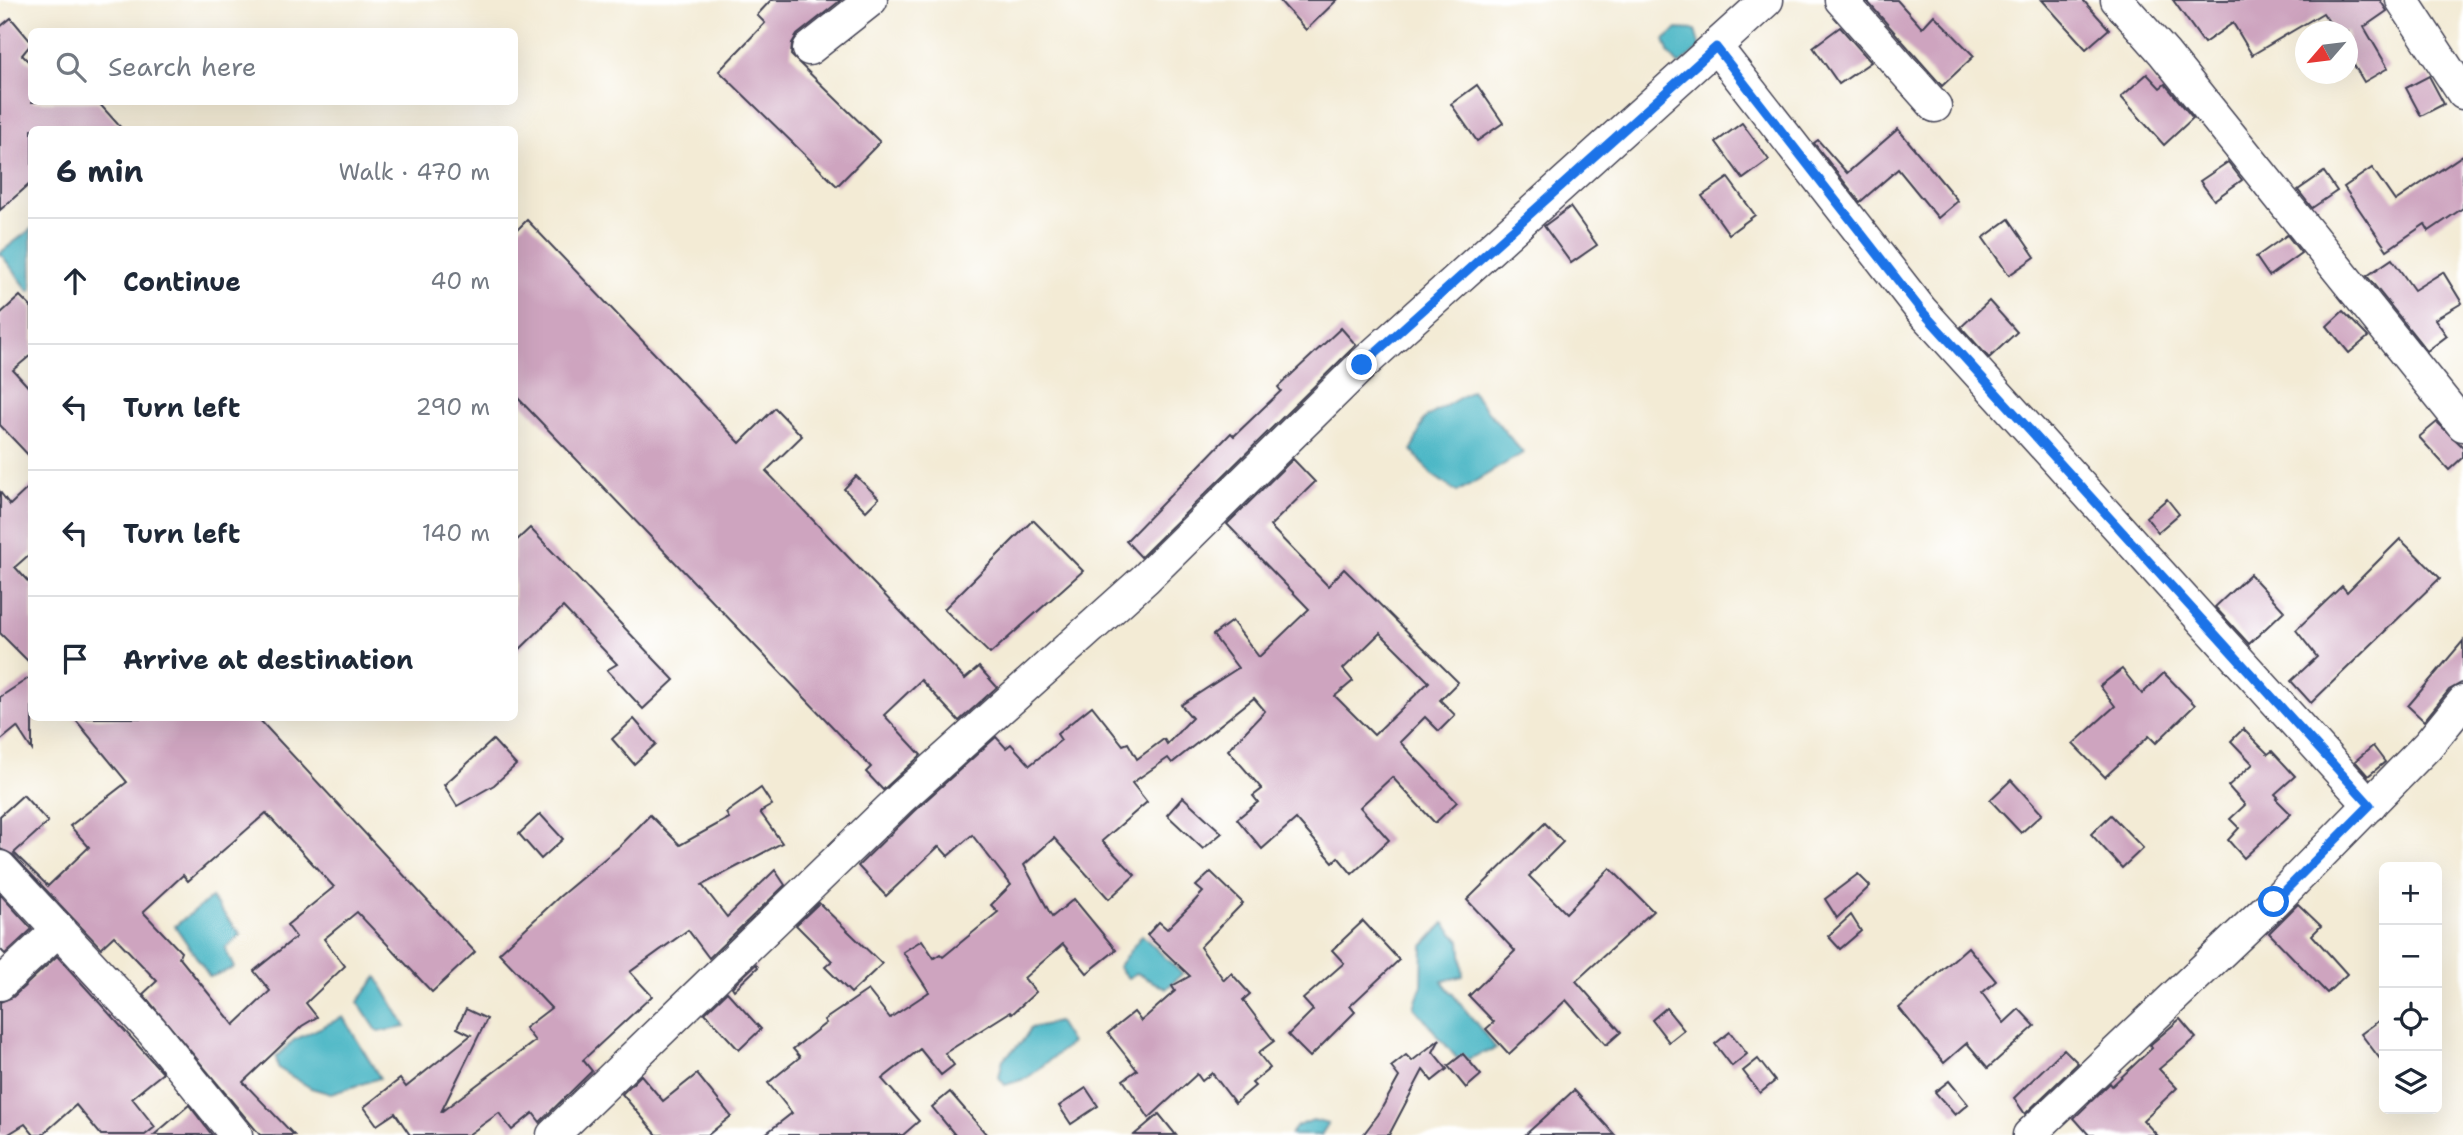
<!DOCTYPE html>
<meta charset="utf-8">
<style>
:root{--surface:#fff;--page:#f6f6f7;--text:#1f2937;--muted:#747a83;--line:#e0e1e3}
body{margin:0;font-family:"Shantell Sans",sans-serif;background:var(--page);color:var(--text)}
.controls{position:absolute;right:21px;bottom:21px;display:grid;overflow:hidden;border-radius:10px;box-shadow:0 7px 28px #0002}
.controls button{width:63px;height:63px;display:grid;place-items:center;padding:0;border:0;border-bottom:2px solid var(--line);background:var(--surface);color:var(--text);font:35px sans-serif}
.compass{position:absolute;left:2295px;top:21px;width:63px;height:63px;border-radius:50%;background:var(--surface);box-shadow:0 7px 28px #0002;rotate:242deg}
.stop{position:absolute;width:21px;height:21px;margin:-16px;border:5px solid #1a73e8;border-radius:50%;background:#fff}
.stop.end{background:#1a73e8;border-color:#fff;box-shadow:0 2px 7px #0008}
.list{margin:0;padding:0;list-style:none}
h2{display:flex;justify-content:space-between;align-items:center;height:91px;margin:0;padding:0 28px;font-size:30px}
h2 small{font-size:23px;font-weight:400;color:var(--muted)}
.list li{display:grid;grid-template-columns:46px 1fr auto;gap:21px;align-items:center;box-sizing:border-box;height:126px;padding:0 28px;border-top:2px solid var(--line)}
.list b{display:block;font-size:26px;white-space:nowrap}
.list em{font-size:23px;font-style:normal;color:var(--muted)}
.icon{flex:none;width:38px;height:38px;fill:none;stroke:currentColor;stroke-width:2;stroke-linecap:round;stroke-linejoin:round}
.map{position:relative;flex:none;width:2463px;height:1135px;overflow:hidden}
.search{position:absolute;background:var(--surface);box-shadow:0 7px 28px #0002;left:28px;top:28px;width:490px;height:77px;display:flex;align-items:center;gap:18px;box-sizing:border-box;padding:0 24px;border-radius:10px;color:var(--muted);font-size:26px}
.panel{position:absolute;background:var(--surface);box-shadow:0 7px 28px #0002;left:28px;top:126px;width:490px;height:595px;border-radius:10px}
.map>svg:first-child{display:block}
</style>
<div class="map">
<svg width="2463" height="1135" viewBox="0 0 2463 1135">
<rect width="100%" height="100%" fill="#fff"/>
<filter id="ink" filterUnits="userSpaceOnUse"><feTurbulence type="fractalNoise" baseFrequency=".0143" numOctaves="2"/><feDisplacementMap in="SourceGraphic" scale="14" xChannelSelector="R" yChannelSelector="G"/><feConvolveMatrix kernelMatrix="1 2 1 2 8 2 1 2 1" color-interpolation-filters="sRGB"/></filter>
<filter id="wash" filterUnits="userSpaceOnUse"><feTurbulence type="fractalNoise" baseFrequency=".00686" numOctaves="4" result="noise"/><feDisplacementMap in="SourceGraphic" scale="28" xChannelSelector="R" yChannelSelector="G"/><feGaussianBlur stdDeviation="1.57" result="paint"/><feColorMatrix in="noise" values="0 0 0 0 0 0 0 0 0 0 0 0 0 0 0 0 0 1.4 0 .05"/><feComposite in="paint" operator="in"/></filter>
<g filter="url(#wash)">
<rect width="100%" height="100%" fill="#f3ebd5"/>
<g fill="#49b6c5" stroke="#366c80" stroke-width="2">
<path d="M1677,29L1695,30L1700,48L1679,65L1669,54L1664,40Z"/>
<path d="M31,229L32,290L29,291L0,253Z"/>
<path d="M1471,391L1523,453L1457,492L1431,474L1412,450L1424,419Z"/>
<path d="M211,898L241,935L225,948L234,968L210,977L175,926Z"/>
<path d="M1444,923L1460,941L1463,976L1442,981L1496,1048L1460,1062L1414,1007L1422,985L1423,946Z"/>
<path d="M1142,935L1182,974L1166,989L1137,973L1128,978L1118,967Z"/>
<path d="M377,977L406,1027L378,1032L358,1002Z"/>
<path d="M343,1017L380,1078L331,1094L311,1088L278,1068L276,1057L294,1040Z"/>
<path d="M1058,1022L1071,1043L1027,1078L1005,1085L999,1077L1003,1059L1021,1043L1031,1028Z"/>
<path d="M1313,1120L1328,1124L1321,1135H1290L1297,1126Z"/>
</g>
<g id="blocks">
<g fill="#cea4bf" fill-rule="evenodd">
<path d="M771,0H841L797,35L792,43L791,55L880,142L837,186L719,71L765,23L757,15Z"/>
<path d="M1279,0H1337L1306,30Z"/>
<path d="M1866,0H1897L1922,28L1934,15L1974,56L1942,86Z"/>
<path d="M2042,0H2083L2109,29L2086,49Z"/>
<path d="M2173,0H2380L2387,11L2364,27L2388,68L2364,82L2348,55V32H2336L2323,13L2252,55L2233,23L2204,43Z"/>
<path d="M11,18L32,43L22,55L32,65V102H98L123,130H32V182L0,210V27Z"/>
<path d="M1840,27L1871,62L1839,84L1813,47Z"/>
<path d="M2147,74L2160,88L2165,84L2193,118L2164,145L2121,97Z"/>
<path d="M2429,76L2444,104L2421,116L2406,88Z"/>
<path d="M1477,85L1503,123L1477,141L1451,104Z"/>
<path d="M1742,123L1769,160L1743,179L1716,142Z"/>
<path d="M1898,129L1958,201L1938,218L1898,169L1860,202L1814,143L1818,140L1847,173Z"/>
<path d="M2463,155V208L2429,231L2425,224L2387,250L2344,187L2372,168L2395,201Z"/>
<path d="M2228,162L2242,180L2214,200L2200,181Z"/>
<path d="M2324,172L2337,191L2312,208L2298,190Z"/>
<path d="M1728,178L1755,215L1729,234L1702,196Z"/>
<path d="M1570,207L1597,245L1571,263L1544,226Z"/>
<path d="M2009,219L2035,257L2009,275L1983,238Z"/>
<path d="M527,220L740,443L775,408L802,436L766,471L965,679L979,667L997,687L959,721L921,680L884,715L921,755L883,790L866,772L871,767L514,394V233Z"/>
<path d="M2287,235L2301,253L2269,276L2256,257Z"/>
<path d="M2392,259L2414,290L2443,272L2462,303L2435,319L2447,336L2427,351L2367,276Z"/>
<path d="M20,296L32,308V354L13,370L32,391V459L0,425V314Z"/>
<path d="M1989,301L2017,332L1989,358L1961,327Z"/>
<path d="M2343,311L2368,337L2349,353L2327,326Z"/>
<path d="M1341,328L1356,345L1141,557L1126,541L1231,433L1234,436L1281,391L1278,387Z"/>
<path d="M2437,422L2463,447V457L2449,470L2419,437Z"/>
<path d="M1293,459L1315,482L1270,526L1328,586L1344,569L1458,682L1440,700L1455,715L1439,731L1425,717L1400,742L1457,802L1435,823L1392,777L1360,807L1389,840L1352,874L1338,857L1333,862L1296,819L1262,849L1237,819L1258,802L1253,796L1262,789L1228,750L1265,711L1254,698L1172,763L1168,758L1132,783L1147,802L1102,841L1135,875L1109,899L1054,838L1024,865L1052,917L1074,899L1116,950L1087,973L1063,944L1024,978L1036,992L1012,1014L1010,1012L945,1053L954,1065L941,1075L920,1049L882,1079L919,1121L903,1135H764L792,1113L768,1083L800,1057L793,1049L826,1023L824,1020L868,990L890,1018L929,992L903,952L922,940L934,958L940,954L943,957L998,912L991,905L1011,885L972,835L948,856L939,846L886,896L858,866L914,811L996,737L1006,748L1011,744L1030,765L1061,740L1057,734L1092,706L1123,745L1128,743L1137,759L1164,739L1167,744L1192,718L1181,705L1238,668L1213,635L1232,621L1259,657L1309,609L1227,524ZM1380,633L1429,682L1374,735L1335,696L1353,681L1343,669Z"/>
<path d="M856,476L879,498L866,511L844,489Z"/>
<path d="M32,484V552L15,567L32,586V665L0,633V492L10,505Z"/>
<path d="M2167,499L2179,514L2158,532L2146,517Z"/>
<path d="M1033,520L1083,571L990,654L944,609Z"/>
<path d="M530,528L674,680L643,709L607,670L617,664L563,607L514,655V543Z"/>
<path d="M2400,539L2440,578L2311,703L2291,681L2317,657L2296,630L2342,586L2347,592Z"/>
<path d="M2250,574L2284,611L2249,644L2215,607Z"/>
<path d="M2463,641V682L2449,690L2424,721L2408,706Z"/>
<path d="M2122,669L2142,694L2164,673L2195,705L2156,743L2149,736L2105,777L2073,744L2115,706L2100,686Z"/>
<path d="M32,676V750L17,727L0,741V697Z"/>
<path d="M74,718H258L475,952L432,992L357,912L324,939L345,966L306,1003L317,1017L302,1026L243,1082L294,1135H260L143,994L157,981L114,936L101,948L13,855L0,849V816L23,795L48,822L14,853L48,886L89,847L70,826L127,782ZM266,813L334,887L287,925L296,937L254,971L270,991L234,1025L179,957L181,952L143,912L183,875L188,881Z"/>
<path d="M634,719L656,744L634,764L612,739Z"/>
<path d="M2243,729L2268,754L2272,751L2295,776L2275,794L2278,797L2276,799L2291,814L2244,858L2228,840L2239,828L2230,819L2245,805L2228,786L2253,764L2231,741Z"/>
<path d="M493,740L516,765L494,785L457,806L444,785Z"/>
<path d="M2373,746L2385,762L2368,776L2355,761Z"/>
<path d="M2011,780L2042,814L2021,833L1990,800Z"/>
<path d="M761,788L772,805L760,812L782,843L702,885L727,917L775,870L785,885L709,958L688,930L630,972L652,996L583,1060L592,1071L540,1122L533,1113L512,1130L499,1113L468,1135H410L395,1113L377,1125L364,1107L400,1079L406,1087L471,1035L457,1028L466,1009L487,1019L441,1112L535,1041L525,1028L551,1008L499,953L559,897L620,846L650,815L680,845L729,818L726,813Z"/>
<path d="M1183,797L1222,833L1203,849L1167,815Z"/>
<path d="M540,814L563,839L541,859L519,834Z"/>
<path d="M2111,815L2143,848L2122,868L2091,834Z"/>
<path d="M1545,823L1563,842L1529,876L1566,913L1610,868L1653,911L1576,981L1621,1032L1606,1045L1566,1000L1509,1054L1486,1029L1494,1022L1469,996L1515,951L1467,900Z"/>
<path d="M1211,872L1243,903L1200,947L1224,980L1231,973L1250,994L1243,1000L1274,1041L1258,1053L1270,1068L1252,1083L1255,1086L1235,1103L1212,1073L1202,1081L1197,1074L1149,1118L1123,1080L1137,1070L1108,1033L1134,1012L1141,1021L1175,991L1172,986L1190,976L1147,935L1159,922L1167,929L1189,907L1203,892L1196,886Z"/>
<path d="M1858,874L1870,886L1837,918L1825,899Z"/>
<path d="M0,894L32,929L5,954L0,949Z"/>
<path d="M819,903L882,964L851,993L825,967L832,961L796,925Z"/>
<path d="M2298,904L2321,926L2312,935L2347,974L2327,993L2269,933Z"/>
<path d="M1851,915L1861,931L1840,949L1828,936Z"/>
<path d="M1363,921L1399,960L1350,1006L1355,1012L1310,1057L1288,1035L1313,1010L1303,999L1344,963L1332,950Z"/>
<path d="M1968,947L1996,981L1982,993L2004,1023L2019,1009L2035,1026L1988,1068L1967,1043L1944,1063L1899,1008Z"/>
<path d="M57,956L163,1073L132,1098L155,1127L145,1135H101L76,1105L42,1135H34L25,1124L7,1135H0V1002L13,997Z"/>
<path d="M756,964L758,967L734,990L732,987Z"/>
<path d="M727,992L761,1029L739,1050L705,1013Z"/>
<path d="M1666,1008L1684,1030L1669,1042L1652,1020Z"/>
<path d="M2384,1017V1064L2361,1034Z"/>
<path d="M2180,1019L2196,1038L2159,1069L2177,1088L2143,1120L2157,1135H2089L2074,1118L2110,1083L2112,1086L2152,1048L2150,1045Z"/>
<path d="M1730,1032L1747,1054L1732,1066L1715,1044Z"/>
<path d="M1440,1039L1433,1052L1447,1069L1432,1081L1423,1070L1389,1135H1363L1378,1115L1399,1077L1391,1067L1406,1055L1412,1061Z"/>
<path d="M2064,1049L2078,1063L2025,1114L2014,1098Z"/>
<path d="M1463,1054L1481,1075L1466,1088L1448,1066Z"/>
<path d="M1758,1059L1775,1081L1760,1093L1743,1071Z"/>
<path d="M697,1074L731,1116L708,1135H657L622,1094L641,1075L663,1101Z"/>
<path d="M1949,1081L1968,1104L1955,1115L1935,1092Z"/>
<path d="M1086,1088L1098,1106L1071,1124L1059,1106Z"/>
<path d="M1574,1090L1615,1135H1525L1544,1118Z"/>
<path d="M950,1092L987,1135H955L932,1107Z"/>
<path d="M189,1105L212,1135H154Z"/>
<path d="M1159,1114L1176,1135H1134Z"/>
</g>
</g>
</g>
<g filter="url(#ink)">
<use href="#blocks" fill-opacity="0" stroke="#414052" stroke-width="2"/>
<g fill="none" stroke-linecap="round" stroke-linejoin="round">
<g stroke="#414052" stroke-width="35">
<g id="minor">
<path d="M1841,0L1935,106"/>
<path d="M2117,0L2164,53L2463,425"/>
<path d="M2402,0L2463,93"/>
<path d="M1716,47L1921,310L2370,805"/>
<path d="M809,49L871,0"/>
<path d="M0,867L152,1031L236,1135"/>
<path d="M0,984L59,929"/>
<path d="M553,1135L901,798L1145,579L1362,365L1767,0"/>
<path d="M2029,1135L2274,902L2428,745L2463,702"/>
</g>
</g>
<use href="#minor" stroke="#fff" stroke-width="32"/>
</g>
</g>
<g fill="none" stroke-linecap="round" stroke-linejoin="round" filter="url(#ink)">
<path stroke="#1a73e8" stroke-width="9" d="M1362,365L1716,47L1921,310L2370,805L2274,902"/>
</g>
</svg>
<div class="controls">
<button>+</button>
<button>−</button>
<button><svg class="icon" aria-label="locate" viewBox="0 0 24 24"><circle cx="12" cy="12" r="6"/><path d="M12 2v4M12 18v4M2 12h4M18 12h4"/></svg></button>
<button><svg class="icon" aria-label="layers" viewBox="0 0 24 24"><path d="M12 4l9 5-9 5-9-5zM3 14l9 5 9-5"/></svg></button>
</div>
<svg class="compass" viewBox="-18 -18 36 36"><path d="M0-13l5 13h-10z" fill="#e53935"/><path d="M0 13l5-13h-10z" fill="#747a83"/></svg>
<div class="stop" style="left:2274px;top:902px"></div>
<div class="stop end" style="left:1362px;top:365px"></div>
<div class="search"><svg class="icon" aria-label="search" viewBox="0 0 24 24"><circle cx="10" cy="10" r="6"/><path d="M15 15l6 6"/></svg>Search here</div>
<section class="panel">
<h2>6 min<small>Walk · 470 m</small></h2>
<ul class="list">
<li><svg class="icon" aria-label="ahead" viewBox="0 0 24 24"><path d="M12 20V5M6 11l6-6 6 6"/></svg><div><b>Continue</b></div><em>40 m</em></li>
<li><svg class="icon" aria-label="left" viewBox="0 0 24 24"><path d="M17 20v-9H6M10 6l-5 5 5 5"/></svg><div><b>Turn left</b></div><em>290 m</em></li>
<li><svg class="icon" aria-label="left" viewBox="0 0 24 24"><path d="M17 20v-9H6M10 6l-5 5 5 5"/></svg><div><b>Turn left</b></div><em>140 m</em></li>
<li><svg class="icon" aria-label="arrive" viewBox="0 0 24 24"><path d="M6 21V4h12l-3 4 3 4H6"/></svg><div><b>Arrive at destination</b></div></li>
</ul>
</section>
</div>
